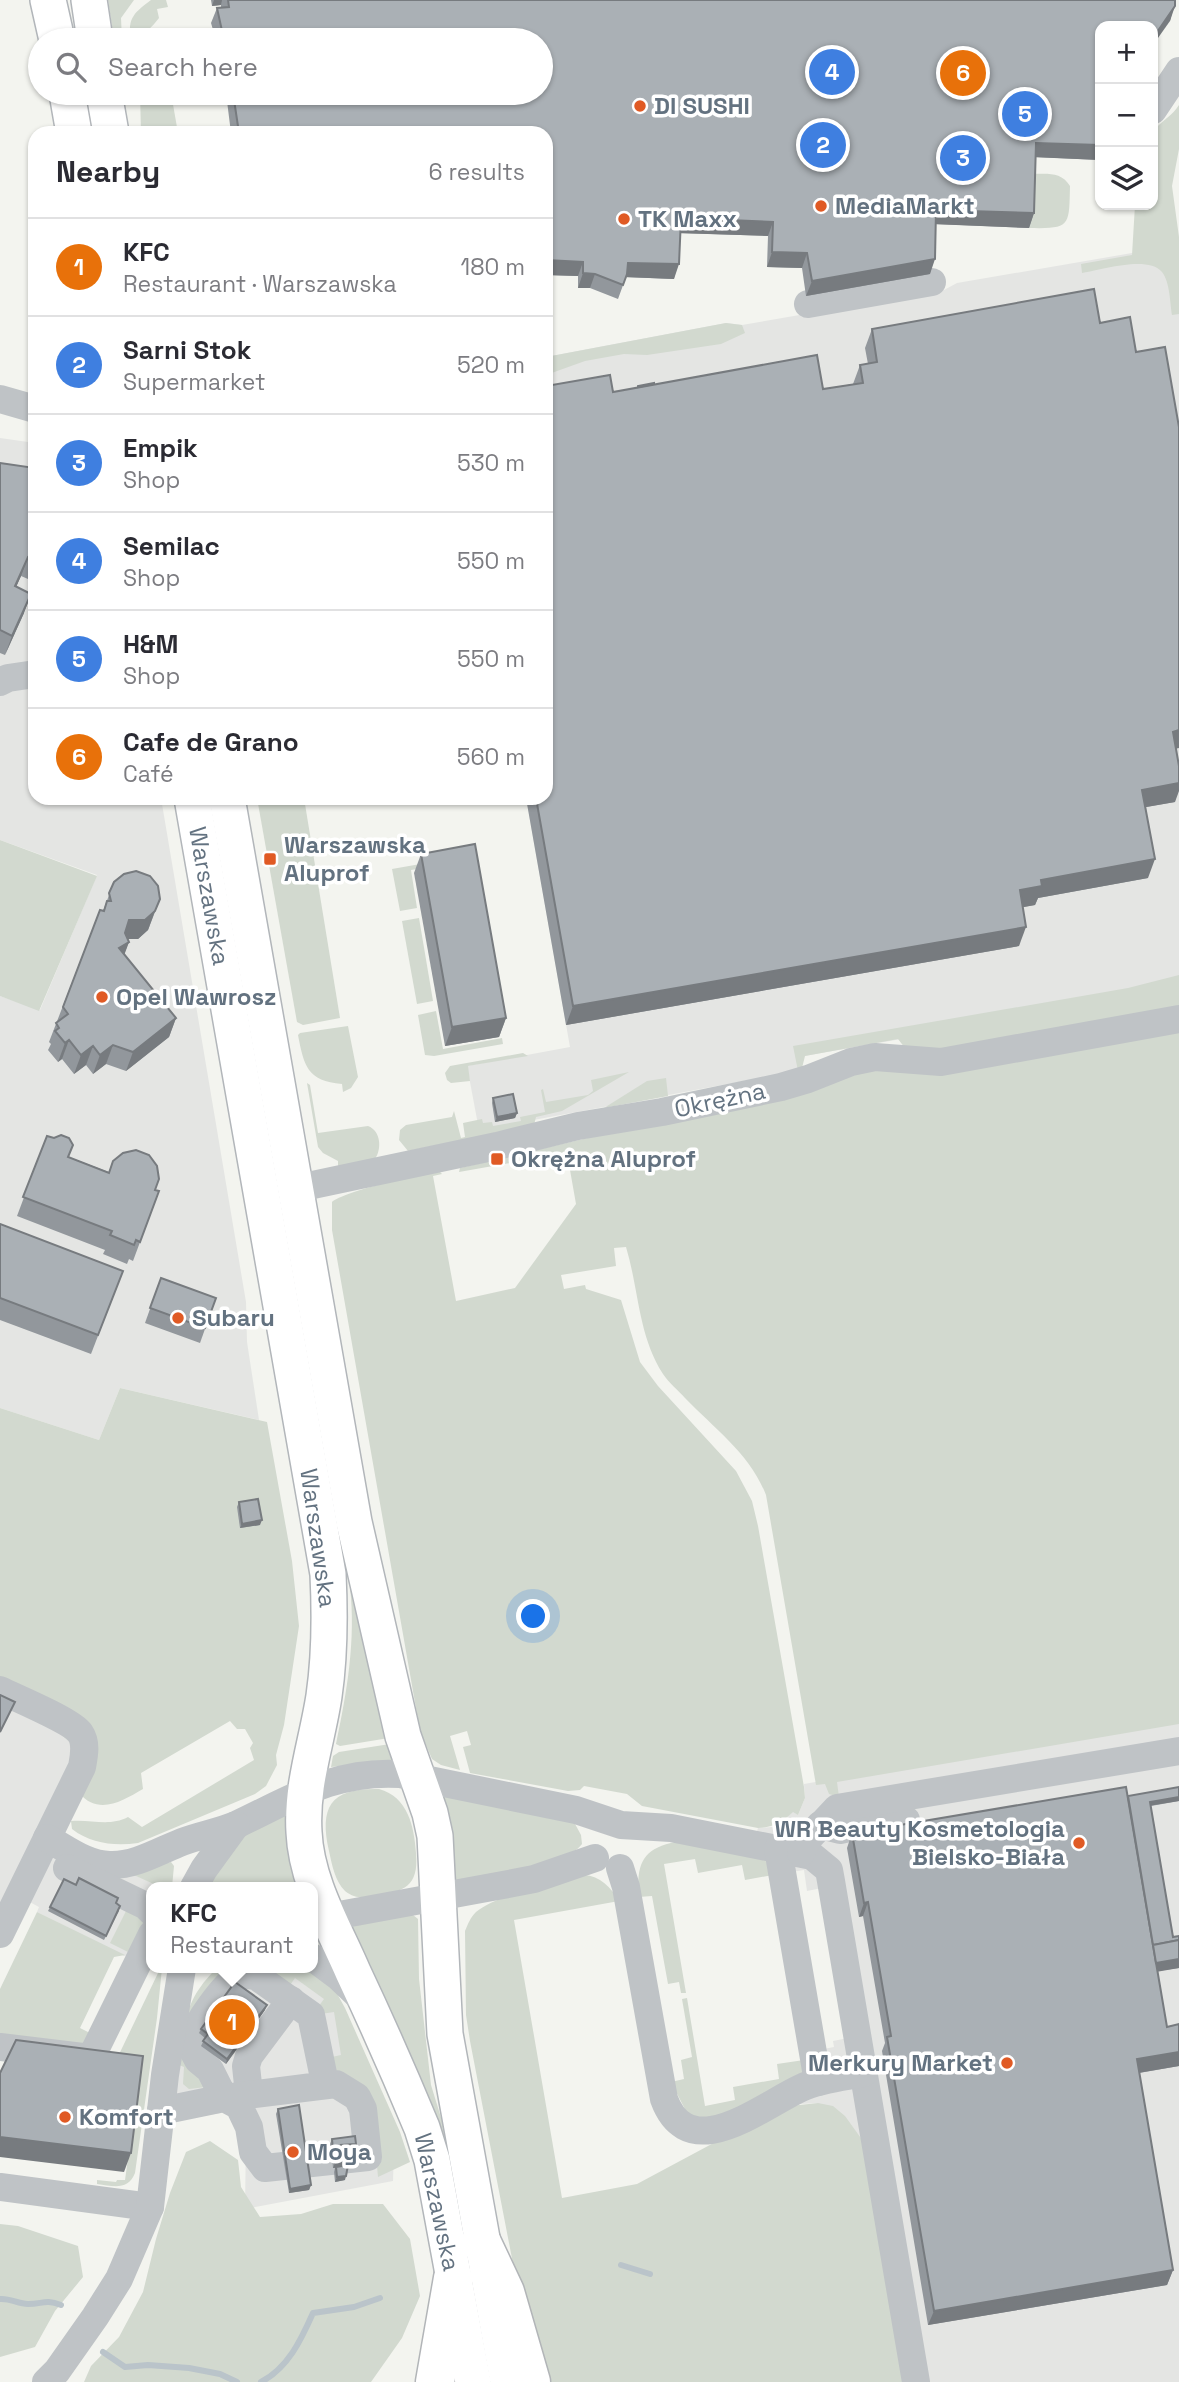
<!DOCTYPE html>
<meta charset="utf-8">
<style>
:root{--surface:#fff;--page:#f7f7f7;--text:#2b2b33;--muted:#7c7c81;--line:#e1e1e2;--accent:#db2777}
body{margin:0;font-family:"Space Grotesk",sans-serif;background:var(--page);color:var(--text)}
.controls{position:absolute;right:21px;top:21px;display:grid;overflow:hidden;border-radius:14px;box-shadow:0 2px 5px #0004}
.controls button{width:63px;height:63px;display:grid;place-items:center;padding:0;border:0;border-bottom:2px solid var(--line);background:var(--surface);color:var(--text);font:35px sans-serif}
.you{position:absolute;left:534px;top:1617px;width:24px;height:24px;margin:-18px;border:5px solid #fff;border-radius:50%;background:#1a73e8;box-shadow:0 0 0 10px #1a73e833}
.badge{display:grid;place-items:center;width:46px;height:46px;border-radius:50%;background:var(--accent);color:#fff;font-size:23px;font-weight:700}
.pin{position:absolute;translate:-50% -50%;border:4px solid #fff;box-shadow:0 2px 7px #0006}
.popup{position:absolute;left:146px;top:1882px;width:172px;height:91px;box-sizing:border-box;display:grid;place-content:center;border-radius:14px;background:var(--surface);filter:drop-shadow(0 2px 5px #0005);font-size:23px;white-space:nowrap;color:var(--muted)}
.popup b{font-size:26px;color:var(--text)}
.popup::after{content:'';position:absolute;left:50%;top:100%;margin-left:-14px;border:14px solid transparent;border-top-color:var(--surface)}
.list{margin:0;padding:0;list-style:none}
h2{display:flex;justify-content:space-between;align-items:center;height:91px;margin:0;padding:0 28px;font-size:30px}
h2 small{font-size:23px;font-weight:400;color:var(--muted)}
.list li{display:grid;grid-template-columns:46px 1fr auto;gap:21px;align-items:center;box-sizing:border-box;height:98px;padding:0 28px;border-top:2px solid var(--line)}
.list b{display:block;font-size:26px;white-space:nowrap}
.list p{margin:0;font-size:23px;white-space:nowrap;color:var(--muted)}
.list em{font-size:23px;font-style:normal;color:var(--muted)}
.icon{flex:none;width:38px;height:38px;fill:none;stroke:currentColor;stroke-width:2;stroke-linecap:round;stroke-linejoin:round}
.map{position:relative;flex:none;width:1179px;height:2382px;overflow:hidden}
.search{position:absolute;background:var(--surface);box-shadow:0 2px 5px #0004;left:28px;top:28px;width:525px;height:77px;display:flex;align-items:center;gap:18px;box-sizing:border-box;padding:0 24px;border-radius:38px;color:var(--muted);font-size:26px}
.panel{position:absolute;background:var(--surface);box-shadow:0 2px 5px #0004;left:28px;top:126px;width:525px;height:679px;border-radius:21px}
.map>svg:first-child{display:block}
</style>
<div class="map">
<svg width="1179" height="2382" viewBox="0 0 1179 2382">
<rect width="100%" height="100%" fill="#f3f4ef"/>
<g fill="#e4e5e3">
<path d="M1132,253L1179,256V1004L924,1035L804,1056L798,1071L479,1130L467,1066L570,1047L526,798H546V357L726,323L742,325L944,290L957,283Z"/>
<path d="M0,438L35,443V798H161L246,1302L247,1342L259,1420L120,1388L99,1440L0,1408V996L40,1010L97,875L0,840Z"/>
<path d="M0,1701L67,1732L75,1754L0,1908Z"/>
<path d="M1179,1718V2382H904L818,2103L800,2104L803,2053L834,2047L833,2041L848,2038L822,1888L807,1891L804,1870L773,1875L750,1853L758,1828L772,1827L780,1824L793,1811L798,1815L805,1798L804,1784Z"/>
<path d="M51,1850L103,1875L137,1876L160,1887H152L151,1952L124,1956L37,1912L39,1907L26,1900Z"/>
<path d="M219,1968H284L332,2004L394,2148L393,2181L245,2209L246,2136L227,2112L173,2121L177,2079L203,1983Z"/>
</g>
<g fill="#d2d9cf">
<path d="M108,0H134L121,18L122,40H114Z"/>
<path d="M151,0H166L168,7L157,9L159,18C152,27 145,34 135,40L131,39C127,18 135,12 151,0Z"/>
<path d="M140,93H171L178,133H141Z"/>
<path d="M1179,105V149L1172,186L1179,237V314L1172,315C1170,303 1170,282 1162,272C1148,255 1101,270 1082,273L1081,264L1132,255L1135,205H1153V128H1156C1164,119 1172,116 1179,105Z"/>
<path d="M1030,174C1046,174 1061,171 1070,186C1069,226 1071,229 1029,228Z"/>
<path d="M726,323L742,325L745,333L721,344L647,355L624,354L585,361L546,375V357Z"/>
<path d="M257,798H304L340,1018L303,1025L297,1022Z"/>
<path d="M0,840L97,876L39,1011L0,996Z"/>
<path d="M477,854L471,860L411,870L417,908L400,911L392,869Z"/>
<path d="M419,918L433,1001L417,1004L402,921Z"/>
<path d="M1179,975V1008L940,1049L905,1048L898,1039L805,1056L802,1068L798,1071L793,1046L1128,988Z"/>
<path d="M436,1011L443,1049L502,1038L503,1044L434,1056L425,1055L418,1015Z"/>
<path d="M348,1026L358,1077L351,1088L343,1092L342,1084C307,1081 304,1066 298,1035L300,1033Z"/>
<path d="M1179,1032V1724L837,1782L839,1797L829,1794L825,1784L816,1785L766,1495C750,1454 715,1429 685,1398C678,1390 669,1383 663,1374C638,1335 639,1290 626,1247L614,1248L616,1266L561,1275L564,1289L585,1285L586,1289L621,1300L640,1362L658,1386L736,1471L752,1501L758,1526L804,1787L805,1798L798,1815L793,1812C781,1823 774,1827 758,1828L642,1806L627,1794L584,1786L580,1790L568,1791L470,1773L463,1747L471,1745L467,1731L450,1736L460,1770L441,1765L432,1759L420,1731L332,1230V1202C343,1192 424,1172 440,1172L442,1174L433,1176L456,1301L515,1288L576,1204L567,1153L459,1172L460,1168L871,1071Z"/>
<path d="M523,1053L528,1056L468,1066L470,1081L451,1083L447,1080L445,1073L450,1066Z"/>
<path d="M629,1072L562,1111L536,1117L534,1125L408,1151L399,1140L400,1130L406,1125L452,1117L454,1111L461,1138L465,1137L463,1123L482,1119L483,1123L492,1122L493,1126L521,1121L520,1117L545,1112L541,1090L543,1089L546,1102L588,1095L593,1091L591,1080Z"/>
<path d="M666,1078L668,1096L604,1108L647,1081Z"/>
<path d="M307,1083L310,1085L318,1133L368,1126C381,1131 382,1149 375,1159L338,1169V1161L323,1153L318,1147Z"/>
<path d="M120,1388L267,1422L292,1561L299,1626L284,1725L276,1755L277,1765L266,1786L255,1794L138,1843C115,1846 91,1844 72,1829L71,1821C91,1819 109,1827 128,1817L142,1827L254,1760L250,1748L253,1743L245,1729H237L230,1721L141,1773L143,1789C122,1801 99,1816 79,1793L93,1763L0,1680V1408L99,1440Z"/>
<path d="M340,1534L389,1738L340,1746L336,1744C347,1692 356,1640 350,1587C348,1570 343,1552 340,1534Z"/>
<path d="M390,1744L398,1760L331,1767L333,1756L339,1752Z"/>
<path d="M379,1789C408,1797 414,1826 416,1853C419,1887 404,1891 375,1896C364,1898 355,1899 345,1891C335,1881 332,1865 329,1851C319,1806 331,1788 379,1789Z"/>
<path d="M439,1794L574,1822L581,1835L582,1844C567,1866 480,1876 452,1882Z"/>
<path d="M288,1810L304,1887H202L242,1836Z"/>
<path d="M676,1842L765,1860L773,1875L745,1880L742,1865L698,1873L695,1859L664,1864L686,1993H681L679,1982L668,1984L652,1896L639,1897C636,1865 642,1848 676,1842Z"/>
<path d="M171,1862L174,1866L172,1887H160L136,1876L103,1875Z"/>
<path d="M584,1875C600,1876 611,1887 619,1901L514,1920L562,2198L637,2184L781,2107L818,2103L833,2106L845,2116L863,2141L904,2382H538L520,2300L470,2041L466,2015L465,1931C468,1924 470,1918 476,1912C497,1894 556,1883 584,1875Z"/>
<path d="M128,1907L143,1919L144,1924L132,1954L110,1943Z"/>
<path d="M37,1912L125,1955L114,1957L80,2028L92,2034L84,2045L0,2041V1989Z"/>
<path d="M413,1915L418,1919L419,1979L431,2085L454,2160L494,2382H484L345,1926Z"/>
<path d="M156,1968H162L157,2018L135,2173C128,2191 113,2186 97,2184V2180L116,2182L117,2180H125L140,2072L112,2069L159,1971Z"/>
<path d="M217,1968H238L206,2087L189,2089L183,2084L184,2067L179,2065C185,2022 184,2000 217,1968Z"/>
<path d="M254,1968H312L334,1988L345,2008L400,2132L410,2162L378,2177L373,2122L336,2075L327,2058L341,2055L334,2012L321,2014L316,2010L324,1999L295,1978L288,1988Z"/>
<path d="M687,1998L705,2106L735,2100L733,2087L779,2079L777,2064L804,2060L803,2073L728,2114L710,2119L688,2115L671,2082L684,2079L681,2060L692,2057L682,1999Z"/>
<path d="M210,2141L238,2160L241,2187L260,2217L301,2214L333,2204H383L410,2239L420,2296L402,2338L371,2382H84L91,2366L119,2337L143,2292L156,2239L170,2193L186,2152Z"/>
<path d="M0,2224L18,2226L78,2246L83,2277L55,2311L35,2347L0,2357Z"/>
</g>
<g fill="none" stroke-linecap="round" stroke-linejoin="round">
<g stroke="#bac4ca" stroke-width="6">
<path d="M621,2265L650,2274"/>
<path d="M0,2299C10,2298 18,2304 28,2304C43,2304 45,2299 61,2305"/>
<path d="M103,2352L125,2367L148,2365L189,2368L220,2374L237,2382"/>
<path d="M261,2382C288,2368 301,2340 313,2313L354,2307L380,2298"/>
</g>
<g stroke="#b2b6ba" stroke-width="38">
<g id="major">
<path d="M48,0L57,40"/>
<path d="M89,0L95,40"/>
<path d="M67,93L74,133"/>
<path d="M104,93L111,133"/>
<path d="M192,798L328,1574C330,1615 330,1655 324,1696C317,1742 301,1785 304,1832C306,1881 334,1928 353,1972C377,2023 400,2075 422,2128L432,2160L473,2382"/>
<path d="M227,798L354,1522L403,1736L430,1813L435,1836L445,2034L508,2382"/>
</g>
</g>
<g stroke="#b2b5b8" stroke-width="41">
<g id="highway">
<path d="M481,2241L505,2292L531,2382"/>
<path d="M435,2382L453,2278"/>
</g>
</g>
<g stroke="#bfc3c6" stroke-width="28">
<path d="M1153,110L1179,71"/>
<path d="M808,304L932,282"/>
<path d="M0,399L35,409"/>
<path d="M0,682L8,678L35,674"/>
<path d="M275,1193L497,1146L578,1126L662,1112L781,1087L808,1079L851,1062L875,1057L941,1062L1179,1019"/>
<path d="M0,1690C16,1698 72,1721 80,1733C87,1743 84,1756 82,1767L0,1934"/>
<path d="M820,1825L840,1830L900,1817L906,1820L908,1838"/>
<path d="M47,1838C67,1849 87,1865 110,1865C135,1866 159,1851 182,1842C200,1835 220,1832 238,1824C293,1798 335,1770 400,1774L576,1810L621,1825L671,1828L812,1856L829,1870L831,1881L916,2382"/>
<path d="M778,1849L818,2082"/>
<path d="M801,1853L807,1840L837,1808L1179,1751"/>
<path d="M67,1868L146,1906L152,1912"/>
<path d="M620,1868L626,1887L664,2099C689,2167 760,2107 801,2088C820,2079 843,2077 864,2073"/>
<path d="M194,1887L204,1869L236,1825"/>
<path d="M312,1920L503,1885L534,1879L595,1858"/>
<path d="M312,1957L339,1977L361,1998"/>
<path d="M0,2047L91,2058L152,1934"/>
<path d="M249,2094L246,2066L249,2056L291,2000"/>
<path d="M161,2111L224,2098L336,2084L357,2097L363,2109L368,2157L265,2168L253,2152L249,2127L239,2106L224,2098L210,2070L198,2060L190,2045C193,2026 225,1983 241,1974L256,1976L311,2015L325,2083"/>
<path d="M0,2187L150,2207"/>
<path d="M46,2382L57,2371L95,2317L119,2279L150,2207L165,2075L182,1968"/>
</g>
<use href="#major" stroke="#fff" stroke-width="35"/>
<use href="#highway" stroke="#fff" stroke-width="38"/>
</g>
<g fill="#92979c">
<path d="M211,0H1175L1170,21L1100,26V160L1036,157L1034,213L1029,228L936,224L930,274L806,296L802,268L767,267L768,236L680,233L674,279L626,277L618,299L590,288H578V276L546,275V133H231L226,93H541V40H216L211,23L217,8H221V5L212,6Z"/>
<path d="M872,329L1176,749L1175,802L1146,807L1148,878L1038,898L1035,905L1023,907L1019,946L566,1025L526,798H546L613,392L654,384L823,389L853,384L860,365L868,364L865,348Z"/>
<path d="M0,463L35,468V582L21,576L16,587L24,613L5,655L0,653Z"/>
<path d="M421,854L506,1018L499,1037L445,1046L414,873Z"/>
<path d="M114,882L160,899L148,930L138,939H127L129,942L124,954L176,1018L169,1037L126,1071L106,1064L93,1074L86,1065L74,1074L62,1059L58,1062L48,1050L51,1044L49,1042L100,910L103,911Z"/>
<path d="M493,1098L517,1113L515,1118L495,1122L492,1103Z"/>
<path d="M47,1136L69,1157L159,1191L133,1261L129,1259L127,1264L103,1254L105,1250L17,1216Z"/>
<path d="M0,1224L123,1271L91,1354L0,1320Z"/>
<path d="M161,1278L216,1298L200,1343L145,1323Z"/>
<path d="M239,1502L260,1525L240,1528L237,1507Z"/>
<path d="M1128,1796L1179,1801L1151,1806L1173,1937L1179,1936V1968L1157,1971L1167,2027L1179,2066L1139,2073L1173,2270L1167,2285L928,2325L882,2051L885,2043L863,1916L859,1917L847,1848L852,1833Z"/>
<path d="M76,1885L116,1904L119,1911L104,1940L48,1911L50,1907Z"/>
<path d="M265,2010L226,2064L201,2046L205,2038L199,2033L201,2029Z"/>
<path d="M278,2109L311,2185L309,2190L289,2193L276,2114Z"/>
<path d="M332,2139L354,2148L341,2150V2152L345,2162L343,2166L345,2180L335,2182L334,2172L335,2168H333L332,2158L334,2155H331L330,2144Z"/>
</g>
<g fill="#777b7f">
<path d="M214,0H222L221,5L212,6Z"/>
<path d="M1175,6L1170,21L1153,45V38Z"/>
<path d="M1036,143L1100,145V160L1031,157Z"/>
<path d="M936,210L1034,213L1029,228L931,224Z"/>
<path d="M681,218L773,222L768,236L675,233Z"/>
<path d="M772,252L807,253L802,268L767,267Z"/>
<path d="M935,259L930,274L806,296L812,281Z"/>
<path d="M546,260L583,262L578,276L546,275Z"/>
<path d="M628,263L679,264L674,279L623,277Z"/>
<path d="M583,273L595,274L590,288H578Z"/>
<path d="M28,557L21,576L8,605L15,586Z"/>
<path d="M31,594L24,613L5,655L12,636Z"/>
<path d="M1179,730V748L1166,751L1173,732Z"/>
<path d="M1179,783V791L1175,802L1135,809L1142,790Z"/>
<path d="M1155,859L1148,878L1038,898L1035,905L1013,909L1020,890L1041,880Z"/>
<path d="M155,911L148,930L138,939H122L129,920Z"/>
<path d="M1026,927L1019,946L566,1025L573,1006Z"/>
<path d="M129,942L122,961L119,948Z"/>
<path d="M176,1018L169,1037L126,1071L133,1052Z"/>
<path d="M506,1018L499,1037L445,1046L452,1027Z"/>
<path d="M69,1040L62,1059L58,1062L65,1043Z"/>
<path d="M113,1045L106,1064L93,1074L100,1055Z"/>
<path d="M93,1046L86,1065L74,1074L81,1055Z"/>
<path d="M517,1113L515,1118L495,1122L497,1117Z"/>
<path d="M262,1520L260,1525L240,1528L242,1524Z"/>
<path d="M1179,1797V1801L1148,1806L1150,1802Z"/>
<path d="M868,1902L863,1916L859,1917L864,1903Z"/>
<path d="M1179,1959V1968L1150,1973L1154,1963Z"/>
<path d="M267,2005L265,2010L226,2064L227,2059Z"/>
<path d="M1179,2052V2066L1132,2074L1137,2059Z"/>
<path d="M0,2137L131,2153L124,2172L0,2157Z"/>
<path d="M356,2144L354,2148L341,2150L340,2154L331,2155L333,2150L341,2145Z"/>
<path d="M345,2162L343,2167L333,2168L335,2163Z"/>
<path d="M346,2176L345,2180L335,2182L337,2177Z"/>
<path d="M311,2185L309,2190L289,2193L290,2189Z"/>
<path d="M1173,2270L1167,2285L928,2325L934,2311Z"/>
</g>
<g fill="#aab0b5" stroke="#777b7f" stroke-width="2">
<path d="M228,0H1175V6L1153,38V26H1100V145L1036,143L1034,213L936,210L935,259L812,281L807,253L772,252L773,222L681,218L679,264L628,263L627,274L623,285L595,274L583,273V262L546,260V133H239L233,93H541V40H224L217,8L229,7Z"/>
<path d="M1094,289L1100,323L1130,317L1136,352L1165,347L1179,427V730L1173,732L1179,766V783L1142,790L1155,859L1041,880L1042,886L1020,890L1026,927L573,1006L536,798H546V386L610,375L613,392L817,355L823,389L863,383L860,365L877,362L872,329Z"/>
<path d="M654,383V384L638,387V386Z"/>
<path d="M0,463L35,468V560L28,557L15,586L31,594L12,636L0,630Z"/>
<path d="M475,844L506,1018L452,1027L421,854Z"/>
<path d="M136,871L150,876L158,886L160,899L155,911L145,920H129L125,933L129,942L119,948L176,1018L133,1052L113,1045L100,1055L93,1046L81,1055L69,1040L65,1043L55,1031L59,1028L56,1023L68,1014L63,1007L100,910L104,911L107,901H111L109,893L114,882L124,874Z"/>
<path d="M513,1094L517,1113L497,1117L493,1098Z"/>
<path d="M61,1135L69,1138L73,1145L68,1157L109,1173L113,1161L123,1153L136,1150L149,1155L157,1166L159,1179L155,1190L159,1191L140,1242L136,1240L134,1245L110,1235L112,1231L23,1197L47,1136L54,1138Z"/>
<path d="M0,1224L123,1271L98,1335L0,1298Z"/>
<path d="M161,1278L216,1298L205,1328L150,1308Z"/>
<path d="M258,1499L262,1520L242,1524L239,1502Z"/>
<path d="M0,1695L15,1702L0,1732Z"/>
<path d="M1126,1787L1167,2027L1179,2024V2052L1137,2059L1173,2270L934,2311L887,2037L891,2036L868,1902L864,1903L852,1833Z"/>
<path d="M1179,1787V1797L1150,1802L1173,1937L1179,1936V1940L1153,1945L1128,1796Z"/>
<path d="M79,1878L118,1898L116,1903L120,1906L106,1936L50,1907L64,1879L76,1885Z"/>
<path d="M1179,1940V1959L1156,1963L1153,1945Z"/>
<path d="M235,1982L267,2005L227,2059L203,2041L208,2034L201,2029Z"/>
<path d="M16,2040L143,2056L131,2153L0,2137V2073Z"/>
<path d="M299,2105L311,2185L290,2189L278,2109Z"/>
<path d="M355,2136L356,2144L341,2145L342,2149L333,2150L332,2139Z"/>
<path d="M346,2152L345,2162L335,2163L334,2153Z"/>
<path d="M348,2165L346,2176L337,2177L336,2167Z"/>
</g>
<g fill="#e05a24" stroke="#fff" stroke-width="2.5">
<circle cx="640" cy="106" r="7"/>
<circle cx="821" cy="206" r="7"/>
<circle cx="624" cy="219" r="7"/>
<rect x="263" y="852" width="14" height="14" rx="3.5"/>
<circle cx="102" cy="997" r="7"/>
<rect x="490" y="1152" width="14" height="14" rx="3.5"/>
<circle cx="178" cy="1318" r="7"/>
<circle cx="1079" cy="1843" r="7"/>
<circle cx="1007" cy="2063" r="7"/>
<circle cx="65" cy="2117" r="7"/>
<circle cx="293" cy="2152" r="7"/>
</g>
<g text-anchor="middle" stroke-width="7" stroke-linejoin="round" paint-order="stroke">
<g font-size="24" font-weight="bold" fill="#637280" stroke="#fff" text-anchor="start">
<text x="654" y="114">DI SUSHI</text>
<text x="835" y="214">MediaMarkt</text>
<text x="638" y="227">TK Maxx</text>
<text x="284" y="853">Warszawska<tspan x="284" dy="28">Aluprof</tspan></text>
<text x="116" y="1005">Opel Wawrosz</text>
<text x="511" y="1167">Okrężna Aluprof</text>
<text x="192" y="1326">Subaru</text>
<text x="1065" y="1837" text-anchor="end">WR Beauty Kosmetologia<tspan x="1065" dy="28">Bielsko-Biała</tspan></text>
<text x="993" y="2071" text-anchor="end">Merkury Market</text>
<text x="79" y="2125">Komfort</text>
<text x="307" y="2160">Moya</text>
</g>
<g font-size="24" fill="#637280" stroke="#fff">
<text transform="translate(209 896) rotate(80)" y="8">Warszawska</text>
<text transform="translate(720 1100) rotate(-12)" y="8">Okrężna</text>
<text transform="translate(318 1538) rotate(82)" y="8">Warszawska</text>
<text transform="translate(437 2202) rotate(78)" y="8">Warszawska</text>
</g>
</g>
</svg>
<div class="controls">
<button>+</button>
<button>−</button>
<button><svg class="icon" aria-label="layers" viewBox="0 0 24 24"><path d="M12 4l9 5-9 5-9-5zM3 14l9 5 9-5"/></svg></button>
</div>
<div class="you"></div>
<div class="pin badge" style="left:232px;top:2022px;background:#e8710a">1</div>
<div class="popup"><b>KFC</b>Restaurant</div>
<div class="pin badge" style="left:823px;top:145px;background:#3f7fe0">2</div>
<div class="pin badge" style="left:963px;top:158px;background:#3f7fe0">3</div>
<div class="pin badge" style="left:832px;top:72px;background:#3f7fe0">4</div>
<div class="pin badge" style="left:1025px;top:114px;background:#3f7fe0">5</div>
<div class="pin badge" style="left:963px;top:73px;background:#e8710a">6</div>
<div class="search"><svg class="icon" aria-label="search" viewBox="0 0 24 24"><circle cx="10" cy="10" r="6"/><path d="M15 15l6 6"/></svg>Search here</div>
<section class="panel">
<h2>Nearby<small>6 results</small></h2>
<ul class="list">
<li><span class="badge" style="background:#e8710a">1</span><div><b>KFC</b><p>Restaurant · Warszawska</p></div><em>180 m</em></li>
<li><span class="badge" style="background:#3f7fe0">2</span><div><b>Sarni Stok</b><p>Supermarket</p></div><em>520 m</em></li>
<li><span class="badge" style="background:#3f7fe0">3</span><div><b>Empik</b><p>Shop</p></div><em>530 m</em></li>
<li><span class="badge" style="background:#3f7fe0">4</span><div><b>Semilac</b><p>Shop</p></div><em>550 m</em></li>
<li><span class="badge" style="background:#3f7fe0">5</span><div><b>H&amp;M</b><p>Shop</p></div><em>550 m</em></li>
<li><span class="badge" style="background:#e8710a">6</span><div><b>Cafe de Grano</b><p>Café</p></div><em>560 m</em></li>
</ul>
</section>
</div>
